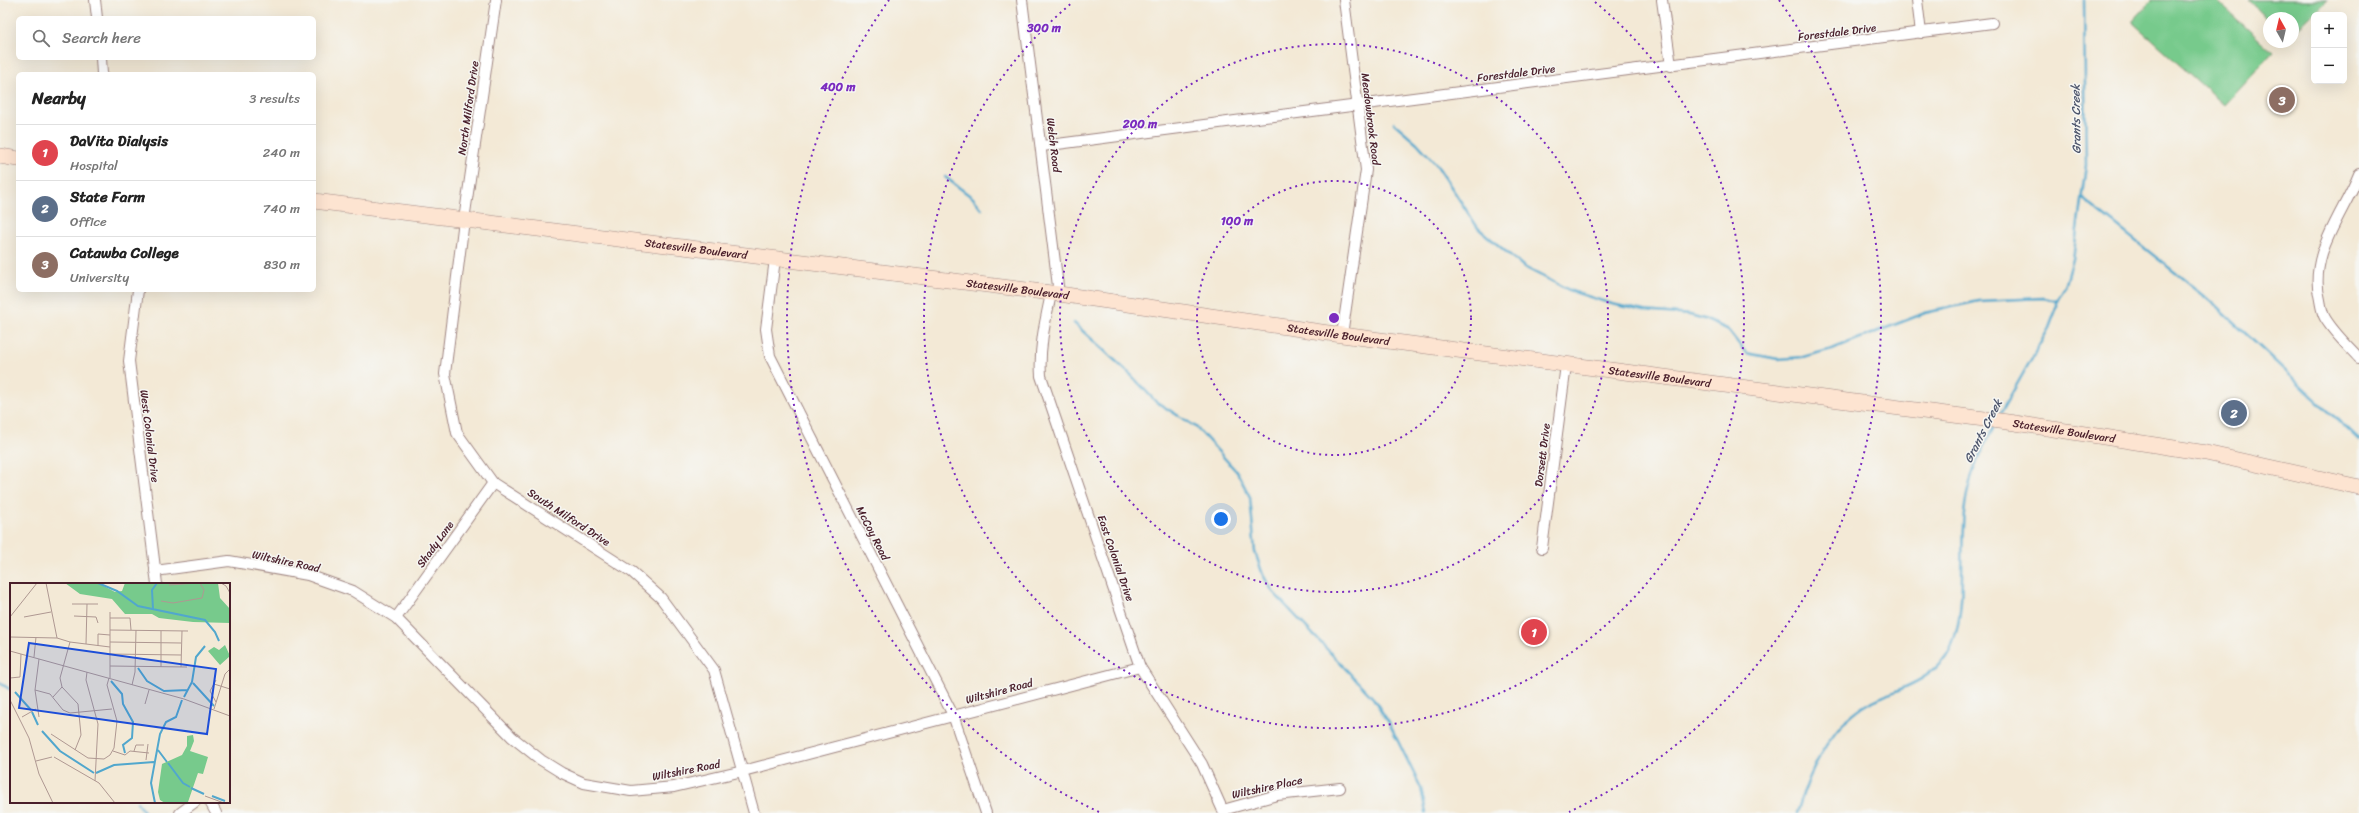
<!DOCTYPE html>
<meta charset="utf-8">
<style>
:root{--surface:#fff;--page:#f2f2f2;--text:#222;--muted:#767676;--line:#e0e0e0;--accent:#1f6fb2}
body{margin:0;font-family:Sriracha,sans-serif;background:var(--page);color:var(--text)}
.controls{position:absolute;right:12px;top:12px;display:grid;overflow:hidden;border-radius:6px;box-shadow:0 4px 16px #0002}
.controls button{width:36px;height:36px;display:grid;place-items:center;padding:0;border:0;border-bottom:1px solid var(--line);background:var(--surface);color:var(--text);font:20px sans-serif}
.compass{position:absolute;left:2263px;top:12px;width:36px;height:36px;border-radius:50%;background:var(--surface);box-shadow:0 4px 16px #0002;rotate:352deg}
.you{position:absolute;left:1221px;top:519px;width:14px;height:14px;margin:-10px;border:3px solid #fff;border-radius:50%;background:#1a73e8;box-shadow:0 0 0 6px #1a73e833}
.badge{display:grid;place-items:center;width:26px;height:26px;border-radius:50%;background:var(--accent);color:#fff;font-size:13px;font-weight:700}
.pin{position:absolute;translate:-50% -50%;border:2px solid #fff;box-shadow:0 1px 4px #0006}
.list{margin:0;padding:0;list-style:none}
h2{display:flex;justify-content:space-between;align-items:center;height:52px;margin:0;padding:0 16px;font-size:17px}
h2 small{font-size:13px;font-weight:400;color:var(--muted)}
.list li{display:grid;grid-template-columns:26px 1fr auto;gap:12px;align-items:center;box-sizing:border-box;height:56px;padding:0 16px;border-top:1px solid var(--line)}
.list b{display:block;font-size:15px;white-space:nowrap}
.list p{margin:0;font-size:13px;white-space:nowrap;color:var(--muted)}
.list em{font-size:13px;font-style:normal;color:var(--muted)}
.icon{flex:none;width:22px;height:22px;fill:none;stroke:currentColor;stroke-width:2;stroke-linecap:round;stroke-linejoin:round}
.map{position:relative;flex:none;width:2359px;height:813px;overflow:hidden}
.search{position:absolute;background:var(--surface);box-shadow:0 4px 16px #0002;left:16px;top:16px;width:300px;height:44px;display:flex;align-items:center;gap:10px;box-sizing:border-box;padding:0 14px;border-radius:6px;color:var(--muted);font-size:15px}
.panel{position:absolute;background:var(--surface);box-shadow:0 4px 16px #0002;left:16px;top:72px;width:300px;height:220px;border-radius:6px}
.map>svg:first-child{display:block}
</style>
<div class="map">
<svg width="2359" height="813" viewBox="0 0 2359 813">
<rect width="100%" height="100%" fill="#f6f6f2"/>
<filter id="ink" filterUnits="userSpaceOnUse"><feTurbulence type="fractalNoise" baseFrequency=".025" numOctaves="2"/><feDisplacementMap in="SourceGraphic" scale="8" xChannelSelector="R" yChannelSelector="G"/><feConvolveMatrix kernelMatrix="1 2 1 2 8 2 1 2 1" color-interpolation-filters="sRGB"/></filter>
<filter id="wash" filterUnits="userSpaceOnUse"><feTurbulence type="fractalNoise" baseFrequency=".012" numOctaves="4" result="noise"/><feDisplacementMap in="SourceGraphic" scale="16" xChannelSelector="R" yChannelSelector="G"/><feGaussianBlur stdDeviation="0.9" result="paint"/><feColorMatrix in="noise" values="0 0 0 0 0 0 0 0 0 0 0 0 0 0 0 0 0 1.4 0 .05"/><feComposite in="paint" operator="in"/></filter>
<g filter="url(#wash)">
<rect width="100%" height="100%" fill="#f3e9d6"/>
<g fill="#77ca8c" stroke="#60745c">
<path d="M2152,0H2216L2273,52L2224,105L2132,22Z"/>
<path d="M2248,0H2328L2293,33V18H2269V22Z"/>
</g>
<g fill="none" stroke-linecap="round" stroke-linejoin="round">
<g stroke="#51a7cd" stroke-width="2.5">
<path d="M1394,123L1417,143L1436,164L1478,228L1524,267L1571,291L1612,304L1644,311L1690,315L1704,319L1727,329L1746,353L1778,359L1803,357L1832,349L1925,313L1979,301L2043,298L2057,301"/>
<path d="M945,177L973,198L982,209"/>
<path d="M2083,199L2212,302L2359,440"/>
<path d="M1074,323L1132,376L1155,401L1196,427L1237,472L1250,497L1255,552L1263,575L1273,592L1373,698L1389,723L1421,788L1426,813"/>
<path d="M1999,416L2049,328L2057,307V301L2065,287L2073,259L2086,165L2084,0"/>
<path d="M0,683L11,690"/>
<path d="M137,802L145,813"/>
<path d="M1797,813C1809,773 1829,725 1867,704C1895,689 1927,684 1946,656C1969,622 1959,554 1964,514C1967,482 1979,453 1994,426"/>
</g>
</g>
</g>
<g filter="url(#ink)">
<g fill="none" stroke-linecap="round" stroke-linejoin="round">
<g stroke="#9e8480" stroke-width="12">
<g id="minor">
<path d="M95,0L97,18"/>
<path d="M496,0L464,220L445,374L457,433L493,483L632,572L661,598L714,670L754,813"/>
<path d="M1022,0L1059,294"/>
<path d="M1662,0L1671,66"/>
<path d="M1917,0L1921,33"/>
<path d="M101,58L102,74"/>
<path d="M1042,146L1992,23"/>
<path d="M2359,174C2343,215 2308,254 2320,300C2321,306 2322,313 2325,318C2334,333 2347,345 2359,358"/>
<path d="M775,259L766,329L770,356L953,715L986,813"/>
<path d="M138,290L129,361L157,584"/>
<path d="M1051,294C1045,322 1039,347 1041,376L1140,667L1202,764L1224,813"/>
<path d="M1342,335L1366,170L1344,0"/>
<path d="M1542,548L1566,365"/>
<path d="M155,571L229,561L308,575L353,591L396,618L512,737L541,760L562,773L584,783L631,791L674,787L743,771L1140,667"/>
<path d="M396,618L493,483"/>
<path d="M210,802L216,813"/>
<path d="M1223,810L1277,795L1340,788"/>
<path d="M180,813L195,802"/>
</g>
</g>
<g stroke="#9e8480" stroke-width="16">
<g id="secondary">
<path d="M0,156L18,159"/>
<path id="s1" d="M314,201L1059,294L1342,335L2015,423L2206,453L2359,487"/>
</g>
</g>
<use href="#minor" stroke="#fff" stroke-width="10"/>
<use href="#secondary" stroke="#fde4d1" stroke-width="15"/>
</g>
</g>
<g fill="none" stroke="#7b2cbf" stroke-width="2" stroke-dasharray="2 4">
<circle cx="1334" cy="318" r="137"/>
<circle cx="1334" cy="318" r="274"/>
<path d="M1595 2A410 410 0 1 1 1073 2"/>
<path d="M1099 812A547 547 0 0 1 889 0M1779 0A547 547 0 0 1 1569 812"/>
</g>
<g text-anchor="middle" stroke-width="3" stroke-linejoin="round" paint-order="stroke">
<g font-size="11" fill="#4a1f2b" stroke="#f6f6f2">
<text transform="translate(1837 32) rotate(-7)" y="4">Forestdale Drive</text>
<text transform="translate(1516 73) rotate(-7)" y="4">Forestdale Drive</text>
<text transform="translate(468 108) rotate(-82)" y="4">North Milford Drive</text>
<text transform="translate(1371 119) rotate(83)" y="4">Meadowbrook Road</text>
<text transform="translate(1054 145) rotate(83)" y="4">Welch Road</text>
<text dy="4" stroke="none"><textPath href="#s1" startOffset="385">Statesville Boulevard</textPath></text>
<text dy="4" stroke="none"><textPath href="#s1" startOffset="709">Statesville Boulevard</textPath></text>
<text dy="4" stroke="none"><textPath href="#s1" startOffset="1033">Statesville Boulevard</textPath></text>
<text dy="4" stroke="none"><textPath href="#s1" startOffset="1357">Statesville Boulevard</textPath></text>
<text dy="4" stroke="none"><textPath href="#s1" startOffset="1765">Statesville Boulevard</textPath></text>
<text transform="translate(150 436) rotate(83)" y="4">West Colonial Drive</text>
<text transform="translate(1542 455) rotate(-83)" y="4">Dorsett Drive</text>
<text transform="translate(569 517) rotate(33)" y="4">South Milford Drive</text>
<text transform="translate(873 533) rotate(63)" y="4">McCoy Road</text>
<text transform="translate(435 544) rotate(-54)" y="4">Shady Lane</text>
<text transform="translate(1116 558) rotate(71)" y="4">East Colonial Drive</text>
<text transform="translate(286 561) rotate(12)" y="4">Wiltshire Road</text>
<text transform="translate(999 691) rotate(-15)" y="4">Wiltshire Road</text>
<text transform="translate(686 770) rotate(-11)" y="4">Wiltshire Road</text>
<text transform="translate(1267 787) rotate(-12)" y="4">Wiltshire Place</text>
</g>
<g font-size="12" font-style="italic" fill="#4d556c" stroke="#f6f6f2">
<text transform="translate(2076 119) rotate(-91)" y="4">Grants Creek</text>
<text transform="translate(1983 431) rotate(-63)" y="4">Grants Creek</text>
</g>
</g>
<g transform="translate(10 583)">
<rect width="220" height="220" fill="#f3e9d6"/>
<path d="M55,0H88L105,9L112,8L115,0H208L210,15L220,26V40L183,39L149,35L142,31H115L102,16L70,11ZM215,62L220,73L210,82L198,68L204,64L209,67ZM183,152L184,158L180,168L198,174L193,191L188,190L178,219L155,220L150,217L148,209L152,181L172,172L177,163V153Z" fill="#77ca8c"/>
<path fill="none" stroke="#51a7cd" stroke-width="2" d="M88,0L107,8L128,23L195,37L205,49L209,58M143,26L142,7L147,0M128,85L137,98L154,108L178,107M101,98L112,111L113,121L123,139L122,155L113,162L115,170M183,100L204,123M5,109L21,127M174,114L182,99L186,74L195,63M22,129L28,142M32,148L50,168L84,190M148,167L157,179M158,180L173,200L180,204M86,190L104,182L144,179M181,205L194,211M202,213L215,218M145,220L141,200L150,151L156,139L166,134L172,117"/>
<path fill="none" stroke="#af9892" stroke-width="1" d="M36,0L47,55L60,59L100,64M211,0L216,3L220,10M159,2L188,0M151,18L163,20L192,15L194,7L190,0M62,21H88M64,33L86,34L88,40M0,34L27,0M14,34L41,29M100,35H120L121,47M100,47L178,48M0,54L47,55M60,59L50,95L52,104L68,121L71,152L65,167M100,59L171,60M76,61L77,21M88,63V51L100,52M0,68L174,116L220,133M100,71L171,72M24,74L26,54M29,76L25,107L29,134M100,83L177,84M151,84V48M171,84L172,48M77,89L76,97L88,141L85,198M0,95L10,94L11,71M100,95V29M204,101L220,106M122,102L125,89L126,47M25,107L40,111L53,127L60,130L102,126M43,114L52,104M0,117L19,155L29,191L43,220M206,119L200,108L206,97M135,121L139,107M204,126L215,91L220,86M12,134L26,126M41,151L78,175L94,176L100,172L104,165L107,138L97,102L99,95M103,168L115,172L120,168L139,170M124,168L126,162H134M44,174L89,200L105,220M136,177L138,161M26,178L42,174M195,213L214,220"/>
<path fill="#1d4ed8" fill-opacity="0.15" stroke="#1d4ed8" stroke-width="2" d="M19,60L206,86L197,151L9,125Z"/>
<rect width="220" height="220" fill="none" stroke="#4a1f2b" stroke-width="2"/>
</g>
<circle cx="1334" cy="318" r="6" fill="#7b2cbf" stroke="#f6f6f2" stroke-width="2"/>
<g font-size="12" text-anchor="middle" font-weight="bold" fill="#7b2cbf" stroke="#f6f6f2" stroke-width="3" stroke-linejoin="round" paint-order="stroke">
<text x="1044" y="32">300 m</text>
<text x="838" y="91">400 m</text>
<text x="1140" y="128">200 m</text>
<text x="1237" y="225">100 m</text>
</g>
</svg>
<div class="controls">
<button>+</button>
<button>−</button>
</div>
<svg class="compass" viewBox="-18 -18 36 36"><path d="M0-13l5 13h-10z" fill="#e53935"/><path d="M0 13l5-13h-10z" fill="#767676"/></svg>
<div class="you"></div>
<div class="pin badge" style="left:1534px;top:632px;background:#e0444e">1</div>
<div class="pin badge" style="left:2234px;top:413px;background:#5c6f8a">2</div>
<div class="pin badge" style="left:2282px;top:100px;background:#8d6e63">3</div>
<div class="search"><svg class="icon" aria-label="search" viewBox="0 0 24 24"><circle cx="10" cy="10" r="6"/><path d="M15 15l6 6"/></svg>Search here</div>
<section class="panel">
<h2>Nearby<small>3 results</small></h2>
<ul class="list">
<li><span class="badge" style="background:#e0444e">1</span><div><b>DaVita Dialysis</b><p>Hospital</p></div><em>240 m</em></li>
<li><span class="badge" style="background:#5c6f8a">2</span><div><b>State Farm</b><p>Office</p></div><em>740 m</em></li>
<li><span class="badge" style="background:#8d6e63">3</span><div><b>Catawba College</b><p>University</p></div><em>830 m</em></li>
</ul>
</section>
</div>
